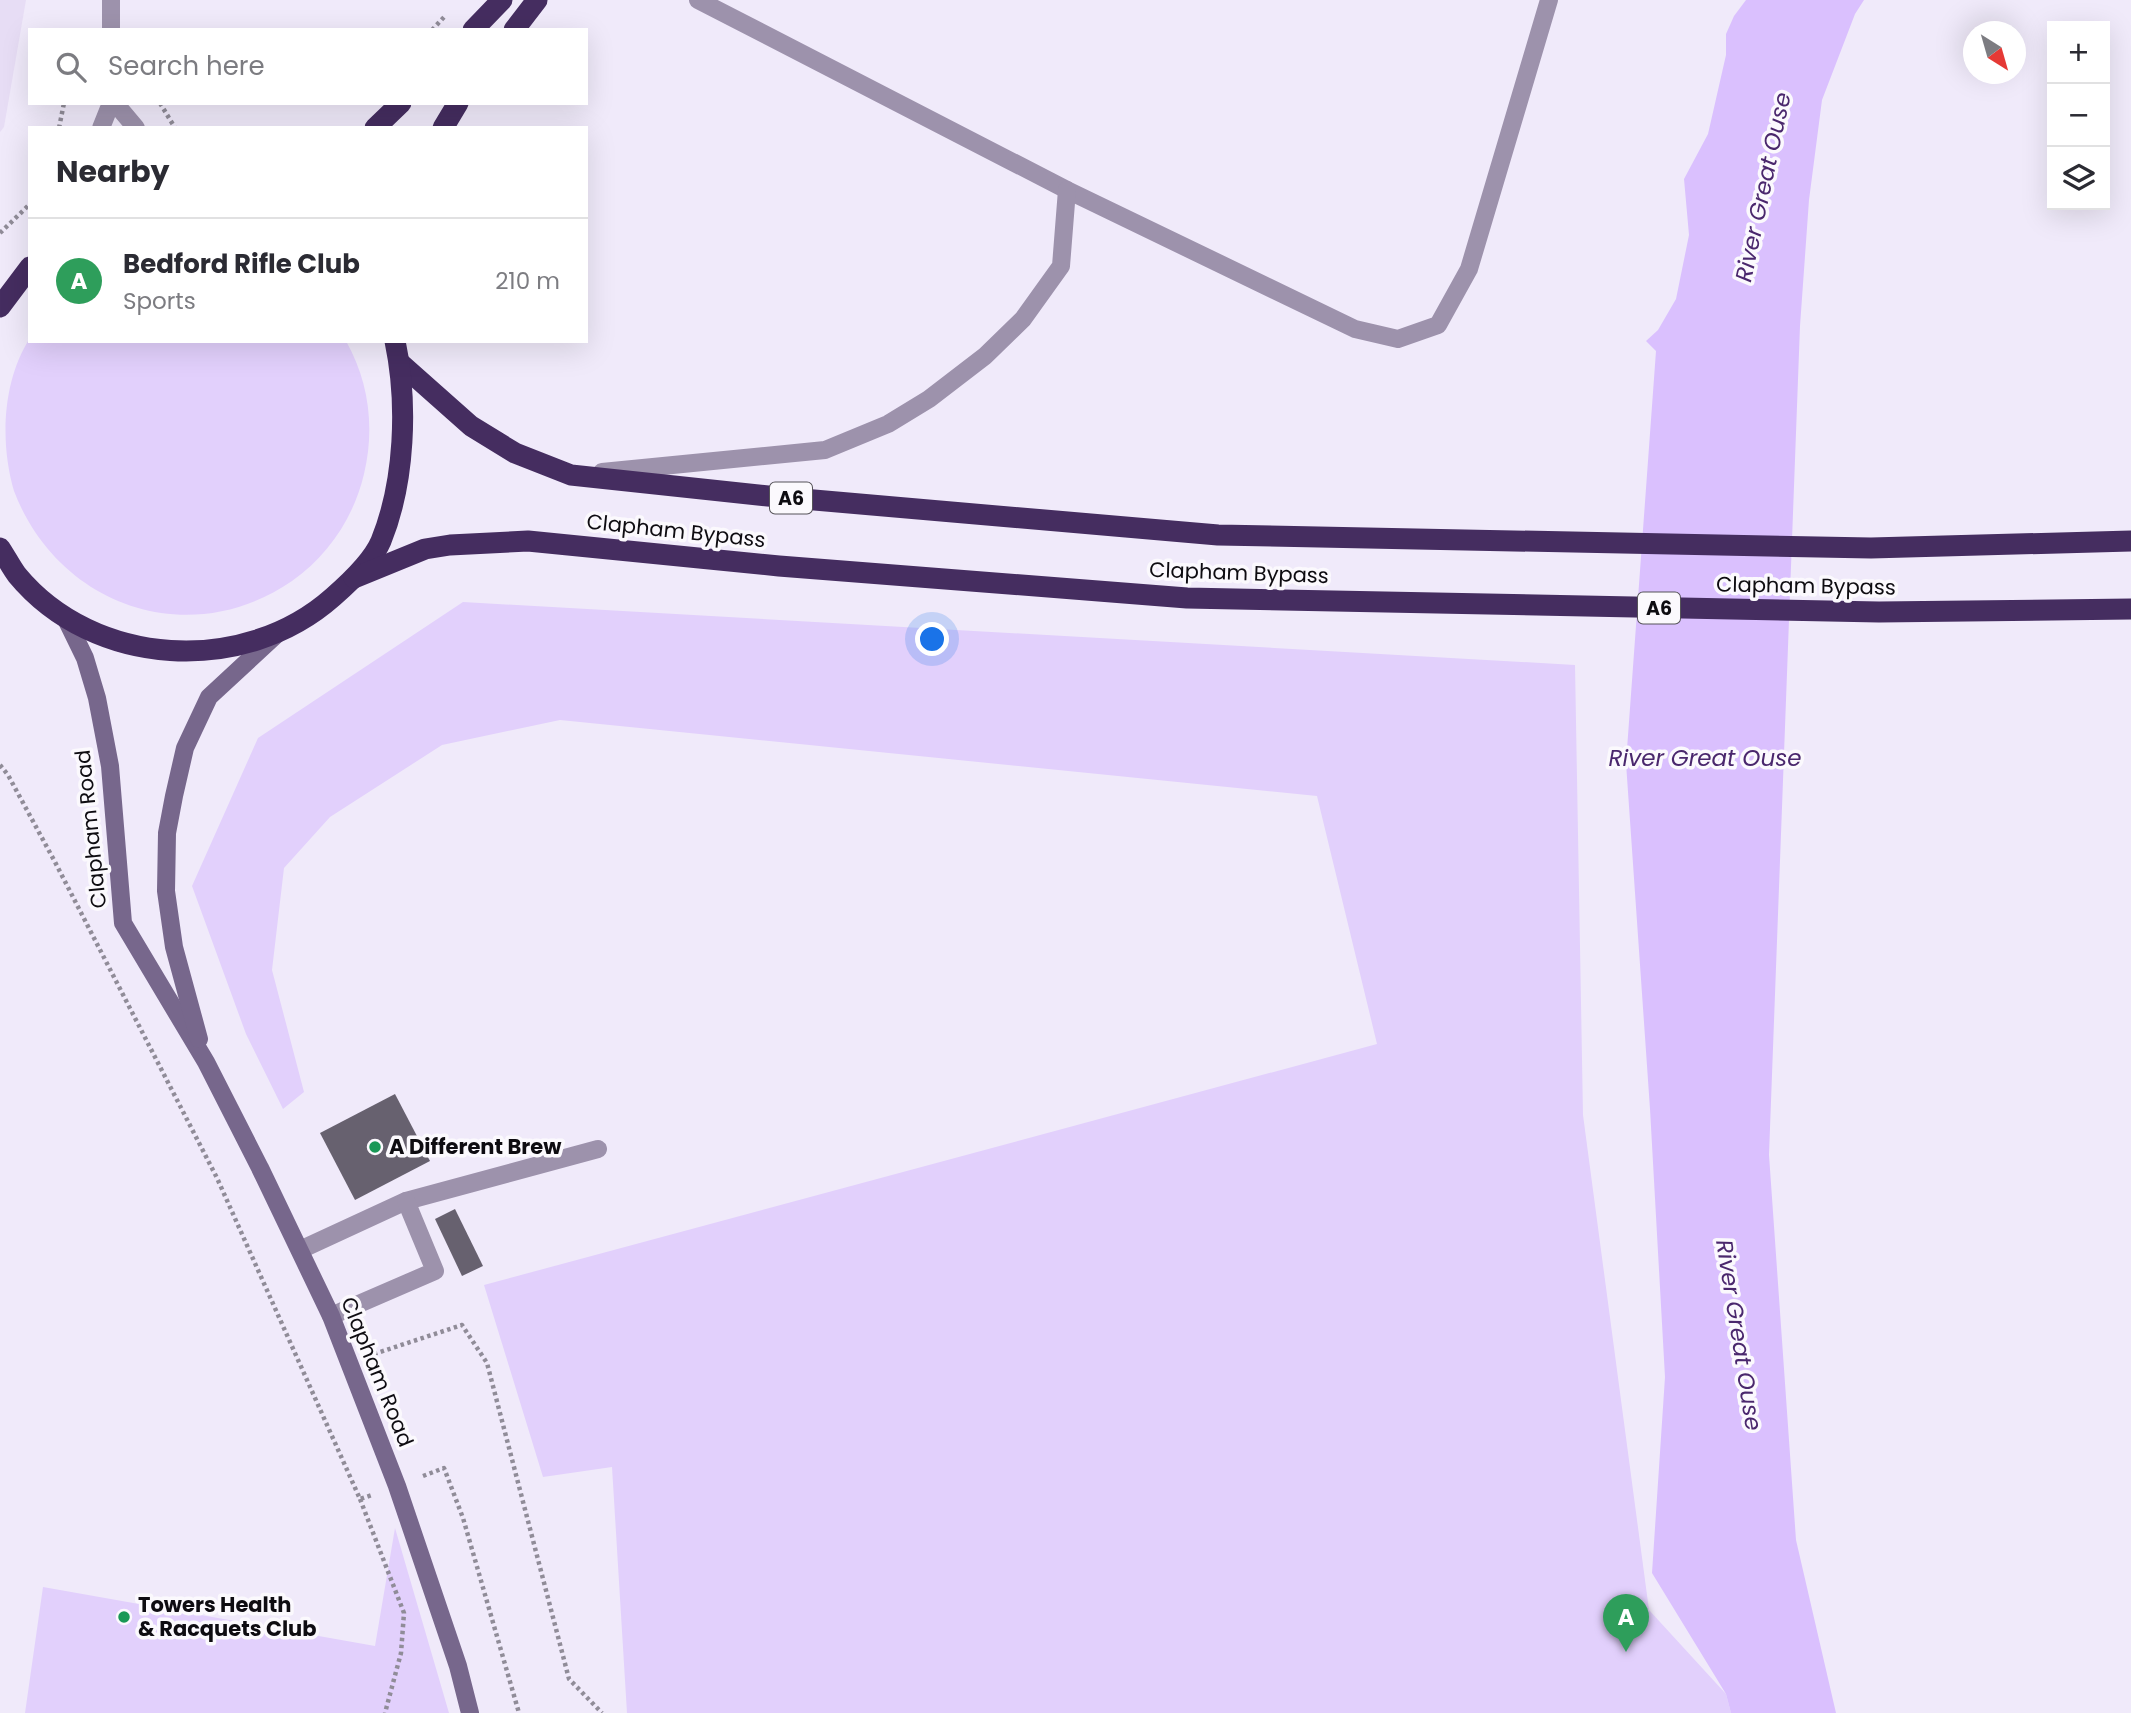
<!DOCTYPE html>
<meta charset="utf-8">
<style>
:root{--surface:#fff;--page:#f2f2f3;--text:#2b2b33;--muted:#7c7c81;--line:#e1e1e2;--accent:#199856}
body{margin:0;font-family:Poppins,sans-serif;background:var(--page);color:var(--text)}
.controls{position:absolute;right:21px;top:21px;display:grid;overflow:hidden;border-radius:0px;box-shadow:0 7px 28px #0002}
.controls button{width:63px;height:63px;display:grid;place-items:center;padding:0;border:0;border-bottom:2px solid var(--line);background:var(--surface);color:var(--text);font:35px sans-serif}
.compass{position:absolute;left:1963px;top:21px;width:63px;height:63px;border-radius:50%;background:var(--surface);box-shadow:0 7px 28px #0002;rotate:143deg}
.you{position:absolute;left:933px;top:640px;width:24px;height:24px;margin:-18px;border:5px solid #fff;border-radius:50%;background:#1a73e8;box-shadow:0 0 0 10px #1a73e833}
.badge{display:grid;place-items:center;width:46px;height:46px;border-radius:50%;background:var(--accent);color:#fff;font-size:23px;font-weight:700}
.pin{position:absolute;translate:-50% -58px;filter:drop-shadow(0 2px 4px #0008)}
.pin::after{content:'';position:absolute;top:37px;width:24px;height:21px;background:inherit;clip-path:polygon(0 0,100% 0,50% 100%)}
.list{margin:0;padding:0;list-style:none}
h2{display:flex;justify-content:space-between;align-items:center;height:91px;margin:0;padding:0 28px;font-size:30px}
h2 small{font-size:23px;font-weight:400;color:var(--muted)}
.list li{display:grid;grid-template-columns:46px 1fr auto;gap:21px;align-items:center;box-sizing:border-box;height:126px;padding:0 28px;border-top:2px solid var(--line)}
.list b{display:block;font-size:26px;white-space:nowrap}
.list p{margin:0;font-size:23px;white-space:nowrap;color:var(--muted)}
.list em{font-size:23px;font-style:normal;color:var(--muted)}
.icon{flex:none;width:38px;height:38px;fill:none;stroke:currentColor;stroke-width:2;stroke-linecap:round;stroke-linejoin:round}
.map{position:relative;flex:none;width:2131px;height:1713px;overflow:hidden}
.search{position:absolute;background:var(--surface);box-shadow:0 7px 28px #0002;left:28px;top:28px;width:560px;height:77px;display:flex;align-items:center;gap:18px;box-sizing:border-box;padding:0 24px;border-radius:0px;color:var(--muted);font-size:26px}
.panel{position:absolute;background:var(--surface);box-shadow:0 7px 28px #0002;left:28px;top:126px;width:560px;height:217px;border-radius:0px}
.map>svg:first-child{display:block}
</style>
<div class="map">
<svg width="2131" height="1713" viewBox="0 0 2131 1713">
<rect width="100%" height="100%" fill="#f0eafa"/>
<path fill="#e7ddf5" d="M0,0H26L4,127L0,132Z"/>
<g fill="#e2d0fc">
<path d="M30,338V341H346C369,382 375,428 364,474C354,517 328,556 292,581C189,652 58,606 14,491C0,444 2,381 30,338Z"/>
<path d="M463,602L1575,665L1583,1115L1649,1610L1726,1694L1731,1713H627L612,1467L543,1477L484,1285L1377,1044L1317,796L560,720L442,745L330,817L284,868L272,970L304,1092L283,1109L246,1034L192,886L258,738Z"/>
<path d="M395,1528L449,1713H25L43,1587L375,1646Z"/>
</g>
<path fill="#dac0fe" d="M1746,0H1864L1855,14L1822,100L1809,200L1800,326L1769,1155L1796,1540L1836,1713H1731L1726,1694L1652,1573L1665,1377L1650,1109L1626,763L1656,351L1646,341L1658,330L1676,299L1689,235L1684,179L1708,134L1726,55V34L1734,16Z"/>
<g fill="#67616f">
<path d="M395,1094L430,1161L355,1200L320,1133Z"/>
<path d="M455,1209L483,1266L462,1276L435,1219Z"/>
</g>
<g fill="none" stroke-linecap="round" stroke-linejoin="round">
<g stroke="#908c98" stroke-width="4.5" stroke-dasharray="3.5 3.5" stroke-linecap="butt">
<path d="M432,30L445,16"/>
<path d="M160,103L175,128"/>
<path d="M59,128L64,103"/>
<path d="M0,233L30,204"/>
<path d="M0,765L8,775L55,862L217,1178L360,1499L372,1495"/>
<path d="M374,1354L462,1325L487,1363L569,1679L602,1713"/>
<path d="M423,1476L444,1468L463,1518L519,1713"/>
<path d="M360,1499L404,1613L401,1653L385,1713"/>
</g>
<g stroke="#9d92ac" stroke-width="18">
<path d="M698,0L1067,190L1355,329L1398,339L1438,325L1469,269L1549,0"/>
<path d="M602,472L825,450L888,424L929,399L985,356L1023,319L1061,266L1067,190"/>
<path d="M300,1250L406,1201L598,1149"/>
<path d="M331,1316L435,1271L406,1201"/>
</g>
<g stroke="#9d92ac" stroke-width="18">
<path d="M111,30V0"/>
<path d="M115,103L136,128"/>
<path d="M101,128L111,103"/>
</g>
<g stroke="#77678c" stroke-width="18">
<path d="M65,617L85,658L97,698L110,766L123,923L206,1062L260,1168L331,1316L397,1486L458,1666L470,1713"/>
<path d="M199,1039L174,947L166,891L167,833L174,796L185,748L209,697L276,635"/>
</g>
<g stroke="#452d60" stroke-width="21">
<path d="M473,30L502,0"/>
<path d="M514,30L537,0"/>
<path d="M375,128L401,103"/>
<path d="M443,128L458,103"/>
<path d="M0,307L30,267"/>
<path d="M400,363L471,426L515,453L571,475L768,496L1218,535L1871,548L2131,541"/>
<path d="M0,548C6,557 11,567 17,575C94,668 244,676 333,597C349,583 373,560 381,541C405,482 408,403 395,341"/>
<path d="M354,578L425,549L450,545L528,541L779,566L1187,598L1879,612L2131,609"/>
</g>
</g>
<g fill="#199856" stroke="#fbf9fd" stroke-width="2.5">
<circle cx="375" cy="1147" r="7"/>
<circle cx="124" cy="1617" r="7"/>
</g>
<g text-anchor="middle" stroke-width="7" stroke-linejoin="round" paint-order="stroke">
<g fill="#fbf9fd" stroke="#555358" stroke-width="2">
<rect x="770" y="482.5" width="42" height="31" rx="5"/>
<rect x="1638" y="592.5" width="42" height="31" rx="5"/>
</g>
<g font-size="19" font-weight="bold" fill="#0e0c11">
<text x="791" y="505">A6</text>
<text x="1659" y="615">A6</text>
</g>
<g font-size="21" fill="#0e0c11" stroke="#fbf9fd">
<text transform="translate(676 531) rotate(6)" y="7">Clapham Bypass</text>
<text transform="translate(1239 573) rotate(2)" y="7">Clapham Bypass</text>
<text transform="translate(1806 586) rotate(1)" y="7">Clapham Bypass</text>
<text transform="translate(91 829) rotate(-96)" y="7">Clapham Road</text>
<text transform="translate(377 1372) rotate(68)" y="7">Clapham Road</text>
</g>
<g font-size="21" font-weight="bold" fill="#0e0c11" stroke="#fbf9fd" text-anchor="start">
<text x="389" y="1154">A Different Brew</text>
<text x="138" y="1612">Towers Health<tspan x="138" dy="24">&amp; Racquets Club</tspan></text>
</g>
<g font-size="23" font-style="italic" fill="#4a276d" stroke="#fbf9fd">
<text transform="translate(1763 187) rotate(-78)" y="8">River Great Ouse</text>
<text x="1705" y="766">River Great Ouse</text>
<text transform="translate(1739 1335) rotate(81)" y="8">River Great Ouse</text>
</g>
</g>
</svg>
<div class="controls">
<button>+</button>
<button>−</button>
<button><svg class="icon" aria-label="layers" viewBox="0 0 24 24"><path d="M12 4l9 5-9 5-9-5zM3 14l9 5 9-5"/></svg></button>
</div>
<svg class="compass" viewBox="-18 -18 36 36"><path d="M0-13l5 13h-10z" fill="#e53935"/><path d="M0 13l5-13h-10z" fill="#7c7c81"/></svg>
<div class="you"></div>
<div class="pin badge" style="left:1626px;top:1652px;background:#2e9e5b">A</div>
<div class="search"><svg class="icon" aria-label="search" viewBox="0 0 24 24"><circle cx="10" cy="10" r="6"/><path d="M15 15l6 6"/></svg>Search here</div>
<section class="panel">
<h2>Nearby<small></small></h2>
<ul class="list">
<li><span class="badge" style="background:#2e9e5b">A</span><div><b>Bedford Rifle Club</b><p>Sports</p></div><em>210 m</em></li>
</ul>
</section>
</div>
